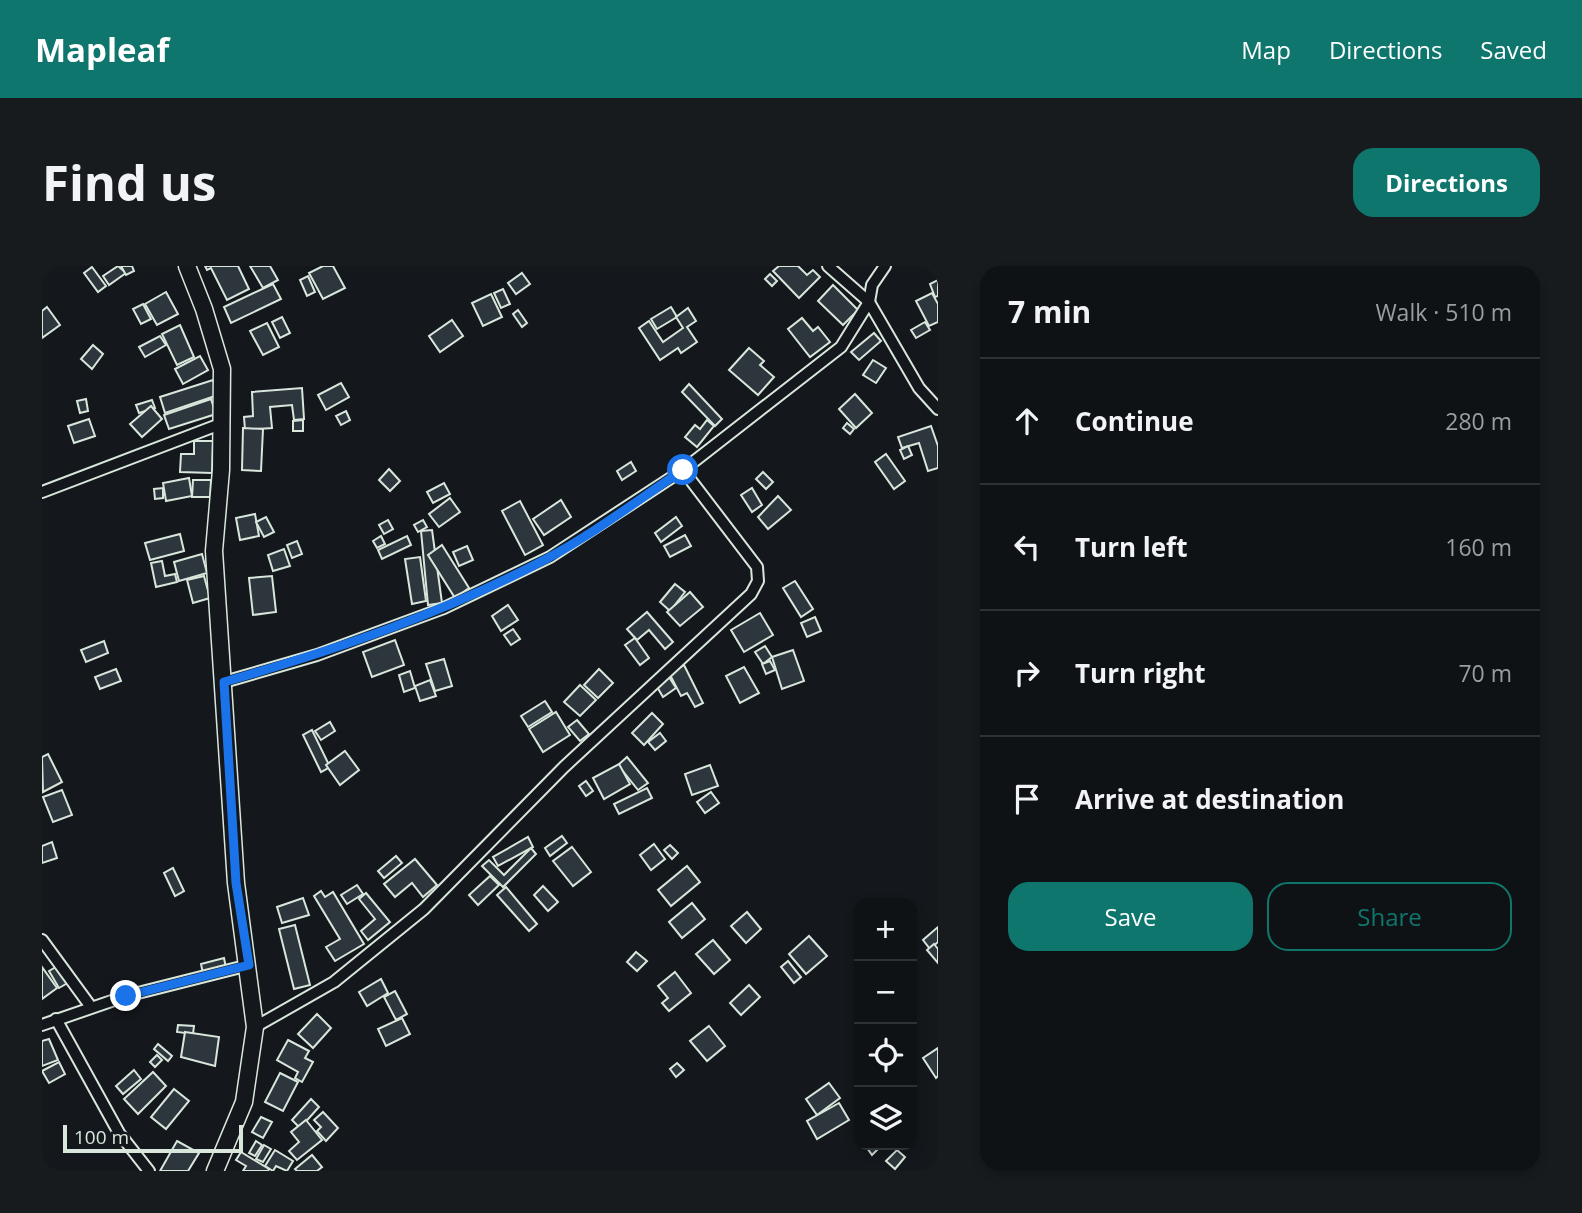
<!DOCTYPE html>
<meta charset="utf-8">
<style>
:root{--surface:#0f1215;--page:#181b1e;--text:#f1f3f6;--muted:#9b9ea0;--line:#2f3234;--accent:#0f766e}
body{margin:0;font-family:"Open Sans",sans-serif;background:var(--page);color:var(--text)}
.controls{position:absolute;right:21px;bottom:21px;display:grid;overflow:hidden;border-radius:14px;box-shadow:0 4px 10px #0003}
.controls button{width:63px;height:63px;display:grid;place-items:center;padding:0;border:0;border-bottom:2px solid var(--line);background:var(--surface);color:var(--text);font:35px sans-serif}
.scale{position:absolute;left:21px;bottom:18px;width:180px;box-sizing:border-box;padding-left:7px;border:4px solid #d8e6dc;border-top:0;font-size:19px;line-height:24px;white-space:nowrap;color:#d8e6dc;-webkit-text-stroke:5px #14181c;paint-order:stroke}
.stop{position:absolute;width:21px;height:21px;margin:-16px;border:5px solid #1a73e8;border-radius:50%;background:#fff}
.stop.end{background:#1a73e8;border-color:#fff;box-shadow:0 2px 7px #0008}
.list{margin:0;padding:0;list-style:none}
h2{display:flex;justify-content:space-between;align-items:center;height:91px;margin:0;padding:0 28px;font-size:30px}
h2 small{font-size:23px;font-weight:400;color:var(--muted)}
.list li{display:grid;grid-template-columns:46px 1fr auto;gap:21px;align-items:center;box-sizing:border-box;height:126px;padding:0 28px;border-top:2px solid var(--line)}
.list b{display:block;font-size:26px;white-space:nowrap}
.list em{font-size:23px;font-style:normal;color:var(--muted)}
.actions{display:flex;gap:14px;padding:21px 28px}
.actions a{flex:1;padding:16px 0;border:2px solid var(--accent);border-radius:21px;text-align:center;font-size:24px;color:var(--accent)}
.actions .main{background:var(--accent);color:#fff}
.icon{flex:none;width:38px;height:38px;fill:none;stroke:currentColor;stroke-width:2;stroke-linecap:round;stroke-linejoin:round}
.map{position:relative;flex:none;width:896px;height:905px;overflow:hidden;border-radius:21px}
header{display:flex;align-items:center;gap:42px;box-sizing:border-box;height:98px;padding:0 35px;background:var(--accent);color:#fff}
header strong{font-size:33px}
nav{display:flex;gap:38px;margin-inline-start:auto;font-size:24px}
.intro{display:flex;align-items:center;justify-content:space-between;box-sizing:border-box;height:168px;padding:0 42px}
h1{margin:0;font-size:49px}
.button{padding:18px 32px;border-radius:21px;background:var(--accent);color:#fff;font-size:24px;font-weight:700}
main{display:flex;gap:42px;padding:0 42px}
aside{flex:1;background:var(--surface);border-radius:21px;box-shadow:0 4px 10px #0003}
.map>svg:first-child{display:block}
</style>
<header>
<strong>Mapleaf</strong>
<nav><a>Map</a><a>Directions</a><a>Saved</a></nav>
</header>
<div class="intro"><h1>Find us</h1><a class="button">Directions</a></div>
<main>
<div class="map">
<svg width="896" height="905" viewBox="0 0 896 905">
<rect width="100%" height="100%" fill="#14181c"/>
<g fill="#2c363c" stroke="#d8e6dc" stroke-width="2">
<path d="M76,0L84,7L67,19L61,10Z"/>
<path d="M79,0H90L92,5L84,9Z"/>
<path d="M163,0H196L207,23L185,34L169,2L165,4Z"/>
<path d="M208,0H228L236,14L221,22Z"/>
<path d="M281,0H291L303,22L281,33L267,7Z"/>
<path d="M737,0H756L765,9L771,4L778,11L757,32L731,5Z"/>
<path d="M50,1L64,20L56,26L42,7Z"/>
<path d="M480,7L488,18L474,28L466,17Z"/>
<path d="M728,8L735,15L730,20L723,13Z"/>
<path d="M266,10L273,26L265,30L258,14Z"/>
<path d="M896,14V30L893,31L888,18Z"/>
<path d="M231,18L239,33L189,57L182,41Z"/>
<path d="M791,19L816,44L801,59L776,35Z"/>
<path d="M461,23L468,38L459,42L452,27Z"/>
<path d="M124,26L136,48L115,59L103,38Z"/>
<path d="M890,27L896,38V56L887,60L874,35Z"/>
<path d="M449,28L460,51L441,60L430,37Z"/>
<path d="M101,38L109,53L99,58L91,43Z"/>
<path d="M5,41L18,59L0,72V45Z"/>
<path d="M629,41L635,51L615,63L609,53Z"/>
<path d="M646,42L654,55L645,61L655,76L639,87L636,82L618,94L597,62L607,55L621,76L641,62L634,51Z"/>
<path d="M476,44L485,57L480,61L471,48Z"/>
<path d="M240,51L248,67L238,72L230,56Z"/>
<path d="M760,52L771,65L776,61L788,76L768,91L746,63Z"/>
<path d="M410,54L421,70L398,86L387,70Z"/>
<path d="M883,56L888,64L874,72L869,64Z"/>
<path d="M225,57L237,81L221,89L208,65Z"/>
<path d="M138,59L152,91L135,99L120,68Z"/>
<path d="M832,67L839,75L817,94L809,86Z"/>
<path d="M118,70L124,79L103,91L97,81Z"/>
<path d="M51,79L61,88L50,103L39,93Z"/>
<path d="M707,82L722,95L718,99L732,111L716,129L687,104Z"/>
<path d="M158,90L166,104L141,118L133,103Z"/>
<path d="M831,94L844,102L834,117L821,109Z"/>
<path d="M171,114L176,129L123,147L118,131Z"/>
<path d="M299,117L307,131L284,144L276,129Z"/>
<path d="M647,118L680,153L673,160L640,126Z"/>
<path d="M260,122L262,153L252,154L250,139L228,141L230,162L203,164L202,151L211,150L210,126Z"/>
<path d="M813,128L830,147L814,162L797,143Z"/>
<path d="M44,133L46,145L38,147L35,135Z"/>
<path d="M169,133L174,148L127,163L122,149Z"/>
<path d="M110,134L113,142L97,147L94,139Z"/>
<path d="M109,140L120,153L100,171L88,158Z"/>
<path d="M304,145L308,154L299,159L294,150Z"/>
<path d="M47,153L53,170L32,177L26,160Z"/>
<path d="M261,154V165H251V155Z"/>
<path d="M665,154L672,160L655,181L643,171L653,159L658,163Z"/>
<path d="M805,157L812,163L808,168L801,162Z"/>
<path d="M889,160L896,180V202L886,205L877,177L860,182L856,171Z"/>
<path d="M201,162L221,163L219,205L200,204Z"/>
<path d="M152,175H171L170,207L138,206L139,188H152Z"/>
<path d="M866,180L870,189L862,193L858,184Z"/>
<path d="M844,188L863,215L852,223L833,196Z"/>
<path d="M589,196L594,205L580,214L575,205Z"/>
<path d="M347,203L358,215L348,225L337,214Z"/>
<path d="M721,206L731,216L724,223L714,213Z"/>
<path d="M147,212L150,230L124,235L121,217Z"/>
<path d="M151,214H169L168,231H150Z"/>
<path d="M402,217L408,228L391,237L385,226Z"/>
<path d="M121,222V232L113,233L112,223Z"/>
<path d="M710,222L720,239L710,246L699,229Z"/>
<path d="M736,230L749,244L726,263L716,251Z"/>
<path d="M408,232L418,246L397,261L387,248Z"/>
<path d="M519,234L529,251L502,269L491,253Z"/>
<path d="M478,235L501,279L483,289L460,245Z"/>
<path d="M213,248L217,270L198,274L194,252Z"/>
<path d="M224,251L232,266L222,271L214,256Z"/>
<path d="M634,251L640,260L619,276L613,267Z"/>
<path d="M346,254L351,263L342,268L337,259Z"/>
<path d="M381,254L385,261L376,266L372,259Z"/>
<path d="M390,264L400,337L386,339L379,265Z"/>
<path d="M138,268L142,285L108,294L103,277Z"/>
<path d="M643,269L649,280L628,291L622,280Z"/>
<path d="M339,270L343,278L335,282L331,275Z"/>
<path d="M365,270L369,279L340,293L336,284Z"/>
<path d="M255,275L260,288L250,292L245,279Z"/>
<path d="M400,279L427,322L413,332L386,289Z"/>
<path d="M425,280L431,294L417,300L411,286Z"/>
<path d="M242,283L248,300L231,305L226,289Z"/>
<path d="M160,288L165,307L137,315L132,296Z"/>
<path d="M378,291L384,335L370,338L363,293Z"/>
<path d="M120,295L123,310L133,308L135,316L114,321L109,297Z"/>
<path d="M162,310L168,332L151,337L145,314Z"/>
<path d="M230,310L234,346L211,349L207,312Z"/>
<path d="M753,315L771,343L759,351L741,322Z"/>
<path d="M633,318L643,326L628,345L618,336Z"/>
<path d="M648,326L661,341L638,360L625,346Z"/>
<path d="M466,339L476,354L459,365L450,350Z"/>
<path d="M605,346L631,376L623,383L607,364L595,374L585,363Z"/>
<path d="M718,347L731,369L702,386L689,364Z"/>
<path d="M773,351L779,365L765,371L759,357Z"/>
<path d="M471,363L478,373L469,379L462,369Z"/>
<path d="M593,372L607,392L598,399L583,379Z"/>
<path d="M353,374L362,399L330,411L321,386Z"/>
<path d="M62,375L66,387L44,396L39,384Z"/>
<path d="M723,380L730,391L721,398L713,386Z"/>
<path d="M751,384L762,415L740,423L730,391Z"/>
<path d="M402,393L410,420L393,425L384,398Z"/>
<path d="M728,395L733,404L724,408L720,398Z"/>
<path d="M642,399L661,437L653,441L645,427L639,430L627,407Z"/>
<path d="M702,401L717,427L698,437L684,410Z"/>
<path d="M74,403L79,415L58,423L53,411Z"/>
<path d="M557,403L571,417L556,432L542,419Z"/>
<path d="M368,405L373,422L362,426L357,409Z"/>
<path d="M627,411L634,422L621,431L614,419Z"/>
<path d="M388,414L394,430L378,435L373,420Z"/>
<path d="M538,419L554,434L538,450L522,436Z"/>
<path d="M503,435L510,446L486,461L479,450Z"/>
<path d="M514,446L528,469L501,486L487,463Z"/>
<path d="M610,447L621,458L602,479L590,467Z"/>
<path d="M535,454L547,468L538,475L526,461Z"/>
<path d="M288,456L293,465L279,474L273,465Z"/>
<path d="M270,464L288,501L279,506L261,469Z"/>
<path d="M618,467L624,475L613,484L606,476Z"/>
<path d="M303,485L317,504L298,519L284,499Z"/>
<path d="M6,488L20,516L1,526L0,491Z"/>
<path d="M585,491L606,517L596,524L576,499Z"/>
<path d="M577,498L588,518L562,533L551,512Z"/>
<path d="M668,499L676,520L650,529L643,508Z"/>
<path d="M544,515L551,525L544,530L537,520Z"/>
<path d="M605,522L610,532L577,548L572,538Z"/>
<path d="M20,524L30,549L11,556L1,531Z"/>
<path d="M669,526L677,537L663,547L655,536Z"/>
<path d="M520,570L525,577L508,590L503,582Z"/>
<path d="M486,571L491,581L456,600L451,591Z"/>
<path d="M10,576L15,592L0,597V580Z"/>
<path d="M612,578L623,593L609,604L598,589Z"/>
<path d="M628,579L636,587L630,593L622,584Z"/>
<path d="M530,581L549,606L531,620L511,595Z"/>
<path d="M489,582L494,588L461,621L440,600L447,594L462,609Z"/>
<path d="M354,590L360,597L342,612L336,605Z"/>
<path d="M373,593L395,619L381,631L370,617L353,631L342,618Z"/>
<path d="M645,600L658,616L629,640L616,624Z"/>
<path d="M131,602L142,625L133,630L122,607Z"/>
<path d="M448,610L457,619L436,639L427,629Z"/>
<path d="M315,619L321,628L305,638L299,629Z"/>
<path d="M501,620L516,636L506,645L492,629Z"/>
<path d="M464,621L495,658L487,665L455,629Z"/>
<path d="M279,625L283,631L291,626L322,678L293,695L284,681L298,673L272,630Z"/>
<path d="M324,627L348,656L326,674L319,665L333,653L317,633Z"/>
<path d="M261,632L267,649L240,657L235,641Z"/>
<path d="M650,637L663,653L640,672L627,656Z"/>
<path d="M705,646L719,663L704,677L689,660Z"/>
<path d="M253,659L268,719L252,723L237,663Z"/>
<path d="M896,661V676L888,683L881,674Z"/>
<path d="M767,670L785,690L764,708L747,688Z"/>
<path d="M671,674L688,694L672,708L654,688Z"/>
<path d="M892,678L896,683V697L885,684Z"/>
<path d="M594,686L605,695L595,705L585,696Z"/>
<path d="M182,692L184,702L161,708L159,698Z"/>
<path d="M746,695L759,711L752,717L739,701Z"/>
<path d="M19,698L29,715L17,722L7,705Z"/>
<path d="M0,701L15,722L0,733Z"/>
<path d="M633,706L649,727L627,745L620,737L626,732L616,720Z"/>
<path d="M339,713L346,727L325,740L317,726Z"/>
<path d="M707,719L718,731L699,749L688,737Z"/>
<path d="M353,725L365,748L354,754L342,731Z"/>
<path d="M275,748L289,762L271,782L256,768Z"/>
<path d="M360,752L368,768L344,780L336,763Z"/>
<path d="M136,759L152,760L151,768L135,766Z"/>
<path d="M667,760L683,780L665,795L648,775Z"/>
<path d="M143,766L177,771L173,800L139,791Z"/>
<path d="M7,773L16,794L0,800V775Z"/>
<path d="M246,774L267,785L263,792L271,796L260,816L253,812L256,806L235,794Z"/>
<path d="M116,778L130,790L126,795L112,783Z"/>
<path d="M896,782V810L894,812L881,792Z"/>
<path d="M115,789L120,794L113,801L108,796Z"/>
<path d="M17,796L23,808L7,817L0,805Z"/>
<path d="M635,797L642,804L634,811L628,803Z"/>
<path d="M92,804L99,813L81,828L74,820Z"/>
<path d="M111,806L124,820L96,848L82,833Z"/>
<path d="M238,807L256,816L241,845L223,836Z"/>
<path d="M787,817L798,832L775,849L764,833Z"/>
<path d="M132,823L147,835L124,863L109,851Z"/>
<path d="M269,833L277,841L258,862L250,854Z"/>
<path d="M797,837L807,854L775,873L765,855Z"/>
<path d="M281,846L296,862L284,875L275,865L279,861L272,854Z"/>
<path d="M219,851L230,856L221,872L210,866Z"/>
<path d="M264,854L280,874L255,894L247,885L257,876L249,866Z"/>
<path d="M135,875L157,887L146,905H118Z"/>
<path d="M214,875L220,879L213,890L207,887Z"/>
<path d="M222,879L229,883L221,896L214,893Z"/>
<path d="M823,879H840L830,889Z"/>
<path d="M233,884L251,895L245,905L234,900L231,905L223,900Z"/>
<path d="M855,884L863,891L853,903L844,895Z"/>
<path d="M199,886L227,903L226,905H201L204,900L194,894Z"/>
<path d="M270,889L280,901L275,905H255L253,903Z"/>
</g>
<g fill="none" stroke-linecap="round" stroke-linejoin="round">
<g stroke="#d8e6dc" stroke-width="14">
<g id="street">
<path d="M786,0L827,36L877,122L896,143"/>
<path d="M0,226L181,157"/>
<path d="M182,416L275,389L402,342L508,291L641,204L799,81L827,36L830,19L843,0"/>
<path d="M0,674L49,741"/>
<path d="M14,753L77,867L107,905"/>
<path d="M0,759L84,730L207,699"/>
<path d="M213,761L292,716L382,643L522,501L709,328L716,315L715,301L641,204"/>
</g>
</g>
<g stroke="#d8e6dc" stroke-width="19">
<path id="secondary" d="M145,0L162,43L180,103L179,204L172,285L194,617L213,761L202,836L173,905"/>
</g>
<use href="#street" stroke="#14181c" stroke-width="10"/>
<use href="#secondary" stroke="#14181c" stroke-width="16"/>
</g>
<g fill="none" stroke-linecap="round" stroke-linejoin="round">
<path stroke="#1a73e8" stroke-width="9" d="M84,730L207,699L194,617L182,416C293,384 403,347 506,292C553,267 597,233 641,204"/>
</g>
</svg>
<div class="controls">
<button>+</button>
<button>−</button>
<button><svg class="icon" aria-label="locate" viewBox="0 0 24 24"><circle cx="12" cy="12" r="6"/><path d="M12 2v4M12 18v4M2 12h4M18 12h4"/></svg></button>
<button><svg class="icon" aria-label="layers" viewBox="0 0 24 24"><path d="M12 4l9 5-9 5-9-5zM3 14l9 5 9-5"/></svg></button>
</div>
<div class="scale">100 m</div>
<div class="stop" style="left:641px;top:204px"></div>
<div class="stop end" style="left:84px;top:730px"></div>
</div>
<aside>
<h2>7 min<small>Walk · 510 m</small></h2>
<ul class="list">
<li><svg class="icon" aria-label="ahead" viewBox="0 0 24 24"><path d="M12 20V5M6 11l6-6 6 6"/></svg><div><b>Continue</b></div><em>280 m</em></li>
<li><svg class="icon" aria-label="left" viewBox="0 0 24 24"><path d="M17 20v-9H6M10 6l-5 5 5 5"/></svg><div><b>Turn left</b></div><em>160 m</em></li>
<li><svg class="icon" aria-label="right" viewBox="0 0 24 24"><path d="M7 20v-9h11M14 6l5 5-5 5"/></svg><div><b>Turn right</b></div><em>70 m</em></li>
<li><svg class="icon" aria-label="arrive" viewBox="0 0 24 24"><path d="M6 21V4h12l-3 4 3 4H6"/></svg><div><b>Arrive at destination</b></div></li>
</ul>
<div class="actions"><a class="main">Save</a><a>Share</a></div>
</aside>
</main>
